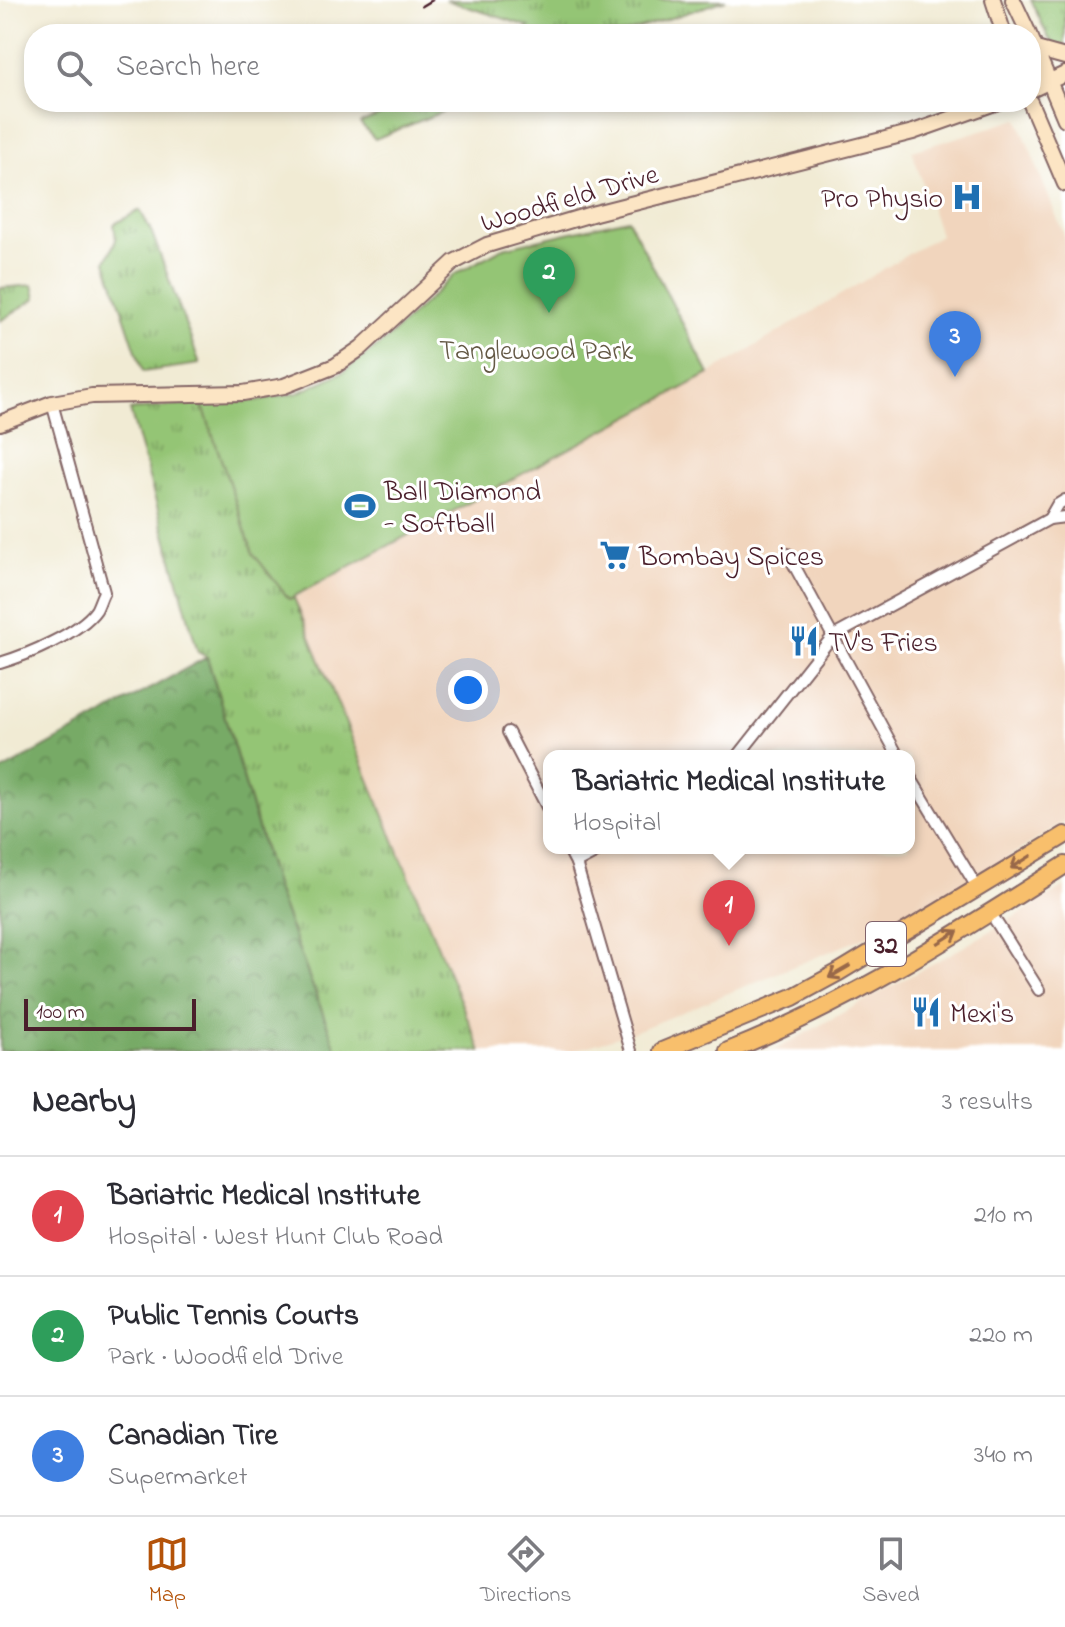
<!DOCTYPE html>
<meta charset="utf-8">
<style>
:root{--surface:#fff;--page:#f7f7f7;--text:#2b2b33;--muted:#7c7c81;--line:#e1e1e2;--accent:#b45309}
body{margin:0;font-family:"Indie Flower",sans-serif;background:var(--page);color:var(--text)}
.scale{position:absolute;left:24px;bottom:20px;width:172px;box-sizing:border-box;padding-left:8px;border:4px solid #4a1f2b;border-top:0;font-size:22px;line-height:28px;white-space:nowrap;color:#4a1f2b;-webkit-text-stroke:6px #fff;paint-order:stroke}
.you{position:absolute;left:468px;top:690px;width:28px;height:28px;margin:-20px;border:6px solid #fff;border-radius:50%;background:#1a73e8;box-shadow:0 0 0 12px #1a73e833}
.badge{display:grid;place-items:center;width:52px;height:52px;border-radius:50%;background:var(--accent);color:#fff;font-size:26px;font-weight:700}
.pin{position:absolute;translate:-50% -66px;filter:drop-shadow(0 2px 4px #0008)}
.pin::after{content:'';position:absolute;top:42px;width:28px;height:24px;background:inherit;clip-path:polygon(0 0,100% 0,50% 100%)}
.popup{position:absolute;left:543px;top:750px;width:372px;height:104px;box-sizing:border-box;display:grid;place-content:center;border-radius:16px;background:var(--surface);filter:drop-shadow(0 2px 6px #0005);font-size:26px;white-space:nowrap;color:var(--muted)}
.popup b{font-size:30px;color:var(--text)}
.popup::after{content:'';position:absolute;left:50%;top:100%;margin-left:-16px;border:16px solid transparent;border-top-color:var(--surface)}
.list{margin:0;padding:0;list-style:none}
h2{display:flex;justify-content:space-between;align-items:center;height:104px;margin:0;padding:0 32px;font-size:34px}
h2 small{font-size:26px;font-weight:400;color:var(--muted)}
.list li{display:grid;grid-template-columns:52px 1fr auto;gap:24px;align-items:center;box-sizing:border-box;height:120px;padding:0 32px;border-top:2px solid var(--line)}
.list b{display:block;font-size:30px;white-space:nowrap}
.list p{margin:0;font-size:26px;white-space:nowrap;color:var(--muted)}
.list em{font-size:26px;font-style:normal;color:var(--muted)}
.icon{flex:none;width:44px;height:44px;fill:none;stroke:currentColor;stroke-width:2;stroke-linecap:round;stroke-linejoin:round}
.map{position:relative;flex:none;width:1065px;height:1051px;overflow:hidden}
.search{position:absolute;background:var(--surface);box-shadow:0 4px 12px #0003;left:24px;right:24px;top:24px;height:88px;display:flex;align-items:center;gap:20px;box-sizing:border-box;padding:0 28px;border-radius:32px;color:var(--muted);font-size:30px}
.sheet{height:464px;background:var(--surface)}
nav{display:flex;justify-content:space-around;align-items:center;box-sizing:border-box;height:112px;border-top:2px solid var(--line);background:var(--surface);font-size:22px;color:var(--muted)}
nav a{display:grid;justify-items:center;gap:4px}
nav .on{color:var(--accent)}
.map>svg:first-child{display:block}
</style>
<div class="map">
<svg width="1065" height="1051" viewBox="0 0 1065 1051">
<defs>
<pattern id="grass-tufts" width="24" height="20" patternUnits="userSpaceOnUse" patternTransform="scale(2)"><rect width="24" height="20" fill="#94c575"/><path d="M3 7l-1-3M5 7V3M7 7l1-3M15 17l-1-3M17 17v-4M19 17l1-3" fill="none" stroke="#7b9f60"/></pattern>
<pattern id="forest-crowns" width="20" height="18" patternUnits="userSpaceOnUse" patternTransform="scale(2)"><rect width="20" height="18" fill="#7a6"/><path d="M2 6a3 3 0 1 1 6 0M12 15a3 3 0 1 1 6 0" fill="none" stroke="#648a54"/></pattern>
</defs>
<rect width="100%" height="100%" fill="#fff"/>
<filter id="ink" filterUnits="userSpaceOnUse"><feTurbulence type="fractalNoise" baseFrequency=".0125" numOctaves="2"/><feDisplacementMap in="SourceGraphic" scale="16" xChannelSelector="R" yChannelSelector="G"/><feConvolveMatrix kernelMatrix="1 2 1 2 8 2 1 2 1" color-interpolation-filters="sRGB"/></filter>
<filter id="wash" filterUnits="userSpaceOnUse"><feTurbulence type="fractalNoise" baseFrequency=".006" numOctaves="4" result="noise"/><feDisplacementMap in="SourceGraphic" scale="32" xChannelSelector="R" yChannelSelector="G"/><feGaussianBlur stdDeviation="1.8" result="paint"/><feColorMatrix in="noise" values="0 0 0 0 0 0 0 0 0 0 0 0 0 0 0 0 0 1.4 0 .05"/><feComposite in="paint" operator="in"/></filter>
<g filter="url(#wash)">
<rect width="100%" height="100%" fill="#f1ebd4"/>
<g fill="#f1d5bd" fill-rule="evenodd">
<path d="M1018,119L1065,238V821L919,915L631,1033L572,1051H481L294,598L709,374L940,235L912,151ZM549,756H909V848H549Z"/>
<path d="M1065,887V1051H773L965,946Z"/>
</g>
<g fill="url(#grass-tufts)" stroke="#6f7250" stroke-width="2">
<path d="M446,0H726L622,34H517L530,27Z"/>
<path d="M1031,0H1065V45L1056,46L1048,37Z"/>
<path d="M412,102H466L375,139L360,123Z"/>
<path d="M140,210L152,233L200,364L143,372L106,261L116,240L114,224Z"/>
<path d="M33,285L36,298L0,321V288Z"/>
<path d="M202,403L253,553L289,599L294,598L481,1051H337L277,892L207,657L198,652L130,410Z"/>
</g>
<path fill="url(#forest-crowns)" stroke="#606448" stroke-width="2" d="M207,657L277,892L337,1051H0V772Z"/>
<path fill="#94c575" stroke="#6f7250" stroke-width="2" d="M628,219L709,374L289,599L253,553L202,403L254,401L298,393L343,372L386,340L455,274L503,248Z"/>
</g>
<g filter="url(#ink)">
<g fill="none" stroke-linecap="round" stroke-linejoin="round">
<g stroke="#846666" stroke-width="14">
<g id="street">
<path d="M1049,519L1057,505L1065,500"/>
<path d="M788,554L898,756"/>
<path d="M0,663C27,655 80,633 96,610C99,605 101,597 104,592L52,403"/>
<path d="M508,732L549,811"/>
<path d="M738,756L832,637L1049,519L1065,517"/>
<path d="M909,775L978,889"/>
<path d="M568,848L576,863L631,1051"/>
<path d="M576,863L604,848"/>
<path d="M990,912L1039,990"/>
</g>
</g>
<g stroke="#846666" stroke-width="18">
<g id="secondary">
<path d="M993,0L1004,34"/>
<path d="M1013,0L1029,34"/>
<path d="M1031,38L1065,119"/>
<path d="M1036,49L1065,57"/>
<path d="M1031,90L1065,74"/>
<path d="M1030,102L1065,184"/>
<path d="M0,423L52,403L92,396L243,393L284,386L335,366L361,348L454,262L487,245L595,213L913,132L998,102"/>
</g>
</g>
<g stroke="#846666" stroke-width="20">
<g id="primary">
<path d="M662,1051L793,997L839,972L1065,835"/>
<path d="M728,1051C848,1004 957,934 1065,865"/>
</g>
</g>
<use href="#street" stroke="#fff" stroke-width="10"/>
<use href="#secondary" stroke="#fce5c4" stroke-width="14"/>
<use href="#primary" stroke="#f8bf6c" stroke-width="16"/>
<path stroke="#4a1f2b" stroke-width="3" d="M422,6L432,0"/>
</g>
<defs><path id="oneway-shaft" d="M-6 0H5M1.5-3L5.5 0L1.5 3" fill="none" stroke-width="1.6" stroke-linecap="round" stroke-linejoin="round" transform="scale(2)"/></defs>
<g stroke="#986748">
<use href="#oneway-shaft" transform="translate(1021 862) rotate(148)"/>
<use href="#oneway-shaft" transform="translate(948 937) rotate(-32)"/>
<use href="#oneway-shaft" transform="translate(839 972) rotate(150)"/>
</g>
</g>
<defs>
<g id="hospital-bare" transform="scale(2.4)"><path d="M-5-5h3v3.5h4V-5h3V5h-3V1.5h-4V5h-3Z" fill="#1f6fb2" stroke="#fff" stroke-width="2.5" paint-order="stroke"/></g>
<g id="stadium-bare" transform="scale(2.4)"><path d="M0-5a6.5 5 0 1 0 0 10a6.5 5 0 1 0 0-10ZM-3.5-1.8h7v3.6h-7Z" fill="#1f6fb2" stroke="#fff" stroke-width="2.5" paint-order="stroke"/></g>
<g id="supermarket-bare" transform="scale(2.4)"><path d="M-6-5.5h2.5l.6 2H6L4.5 2H-2.5L-4.4-4H-6ZM-1.5 3.2a1.3 1.3 0 1 0 .1 0ZM3 3.2a1.3 1.3 0 1 0 .1 0Z" fill="#1f6fb2" stroke="#fff" stroke-width="2.5" paint-order="stroke"/></g>
<g id="restaurant-bare" transform="scale(2.4)"><path d="M-5-6h1v4h1v-4h1v4h1v-4h1v5L-1.5 .5V6h-2V.5L-5-1ZM5-6V6H3V1.5H1.5Q1.5-4 5-6Z" fill="#1f6fb2" stroke="#fff" stroke-width="2.5" paint-order="stroke"/></g>
</defs>
<g fill-rule="evenodd">
<use href="#hospital-bare" x="967" y="197"/>
<use href="#stadium-bare" x="360" y="506"/>
<use href="#supermarket-bare" x="615" y="555"/>
<use href="#restaurant-bare" x="804" y="641"/>
<use href="#restaurant-bare" x="926" y="1012"/>
</g>
<g text-anchor="middle" stroke-width="6" stroke-linejoin="round" paint-order="stroke">
<rect fill="#fff" stroke="#80626b" stroke-width="2" x="866" y="922" width="40" height="44" rx="6"/>
<g font-size="26" font-weight="bold" fill="#4a1f2b">
<text x="886" y="953">32</text>
</g>
<g font-size="28" fill="#4a1f2b" stroke="#fff">
<text transform="translate(569 197) rotate(-16)" y="10">Woodfield Drive</text>
</g>
<g font-size="28" fill="#4a1f2b" stroke="#fff" text-anchor="start">
<text x="943" y="207" text-anchor="end">Pro Physio</text>
<text x="384" y="500">Ball Diamond<tspan x="384" dy="32">- Softball</tspan></text>
<text x="639" y="565">Bombay Spices</text>
<text x="828" y="651">TV's Fries</text>
<text x="950" y="1022">Mexi's</text>
</g>
<g font-size="28" fill="#645945" stroke="#fff">
<text x="536" y="359">Tanglewood Park</text>
</g>
</g>
</svg>
<div class="scale">100 m</div>
<div class="you"></div>
<div class="pin badge" style="left:729px;top:946px;background:#e0444e">1</div>
<div class="popup"><b>Bariatric Medical Institute</b>Hospital</div>
<div class="pin badge" style="left:549px;top:313px;background:#2e9e5b">2</div>
<div class="pin badge" style="left:955px;top:377px;background:#3f7fe0">3</div>
<div class="search"><svg class="icon" aria-label="search" viewBox="0 0 24 24"><circle cx="10" cy="10" r="6"/><path d="M15 15l6 6"/></svg>Search here</div>
</div>
<section class="sheet">
<h2>Nearby<small>3 results</small></h2>
<ul class="list">
<li><span class="badge" style="background:#e0444e">1</span><div><b>Bariatric Medical Institute</b><p>Hospital · West Hunt Club Road</p></div><em>210 m</em></li>
<li><span class="badge" style="background:#2e9e5b">2</span><div><b>Public Tennis Courts</b><p>Park · Woodfield Drive</p></div><em>220 m</em></li>
<li><span class="badge" style="background:#3f7fe0">3</span><div><b>Canadian Tire</b><p>Supermarket</p></div><em>340 m</em></li>
</ul>
</section>
<nav>
<a class="on"><svg class="icon" aria-label="map" viewBox="0 0 24 24"><path d="M3 6l6-2 6 2 6-2v14l-6 2-6-2-6 2zM9 4v14M15 6v14"/></svg>Map</a>
<a><svg class="icon" aria-label="directions" viewBox="0 0 24 24"><path d="M12 3l9 9-9 9-9-9zM9 14v-3h6M13 9l2 2-2 2"/></svg>Directions</a>
<a><svg class="icon" aria-label="saved" viewBox="0 0 24 24"><path d="M7 4h10v16l-5-4-5 4z"/></svg>Saved</a>
</nav>
